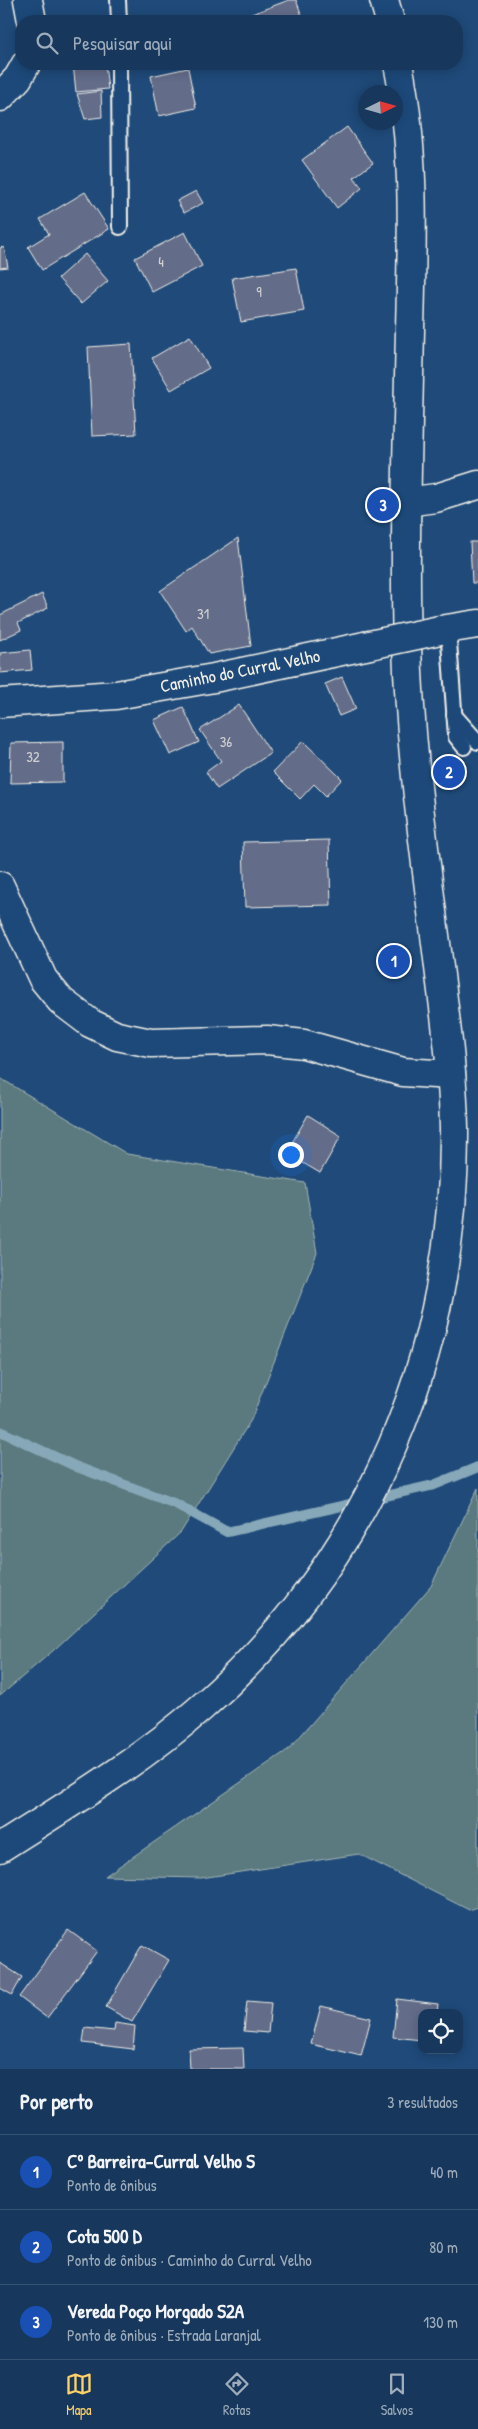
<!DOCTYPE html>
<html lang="pt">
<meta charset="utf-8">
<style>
:root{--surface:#17385c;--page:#203f62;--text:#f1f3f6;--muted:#9eacbb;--line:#365272;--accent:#ffd166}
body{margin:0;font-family:"Patrick Hand",sans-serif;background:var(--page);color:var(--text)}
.controls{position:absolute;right:15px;bottom:15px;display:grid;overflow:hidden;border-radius:10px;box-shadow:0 2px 12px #0003}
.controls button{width:45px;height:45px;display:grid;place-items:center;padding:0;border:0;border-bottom:1px solid var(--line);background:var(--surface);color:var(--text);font:25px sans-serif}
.compass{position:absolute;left:358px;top:85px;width:45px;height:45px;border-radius:50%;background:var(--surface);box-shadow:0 2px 12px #0003;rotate:85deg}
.you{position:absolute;left:290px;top:1154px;width:18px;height:18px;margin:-12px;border:4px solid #fff;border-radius:50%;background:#1a73e8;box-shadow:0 0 0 8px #1a73e833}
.badge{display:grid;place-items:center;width:32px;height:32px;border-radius:50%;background:var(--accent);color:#fff;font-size:16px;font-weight:700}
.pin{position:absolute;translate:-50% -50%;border:2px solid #fff;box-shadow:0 1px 5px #0006}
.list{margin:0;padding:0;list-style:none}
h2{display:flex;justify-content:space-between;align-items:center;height:65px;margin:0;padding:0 20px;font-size:21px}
h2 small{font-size:16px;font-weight:400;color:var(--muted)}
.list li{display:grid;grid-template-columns:32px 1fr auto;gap:15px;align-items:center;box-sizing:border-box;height:75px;padding:0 20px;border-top:1px solid var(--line)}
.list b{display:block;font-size:19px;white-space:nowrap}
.list p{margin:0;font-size:16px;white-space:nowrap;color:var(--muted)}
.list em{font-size:16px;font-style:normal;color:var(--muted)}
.icon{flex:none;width:28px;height:28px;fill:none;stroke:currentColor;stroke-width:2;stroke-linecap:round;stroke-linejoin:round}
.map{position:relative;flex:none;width:478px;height:2069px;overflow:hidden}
.search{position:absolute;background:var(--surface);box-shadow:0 2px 12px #0003;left:15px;right:15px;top:15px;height:55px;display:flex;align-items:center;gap:12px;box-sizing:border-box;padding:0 18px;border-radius:20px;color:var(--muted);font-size:19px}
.sheet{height:290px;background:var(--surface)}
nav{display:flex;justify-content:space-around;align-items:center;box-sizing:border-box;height:70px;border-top:1px solid var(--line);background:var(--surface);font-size:14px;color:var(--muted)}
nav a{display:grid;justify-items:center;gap:2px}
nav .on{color:var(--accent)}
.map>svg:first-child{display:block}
</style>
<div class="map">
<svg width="478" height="2069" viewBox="0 0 478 2069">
<rect width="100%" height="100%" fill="#1f4a7a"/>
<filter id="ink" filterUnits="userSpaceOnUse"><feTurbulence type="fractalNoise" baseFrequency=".02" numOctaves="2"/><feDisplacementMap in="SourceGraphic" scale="10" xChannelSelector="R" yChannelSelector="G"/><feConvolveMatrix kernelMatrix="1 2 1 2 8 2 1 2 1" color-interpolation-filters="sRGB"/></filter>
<g filter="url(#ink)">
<g fill="#5a7a7f" stroke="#a7b6b4">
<path d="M0,1078L127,1154L305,1183L317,1253L251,1420L181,1532L55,1649L0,1696Z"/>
<path d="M478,1488V1907L469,1910L359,1854L201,1878L105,1876L289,1749L431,1586Z"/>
</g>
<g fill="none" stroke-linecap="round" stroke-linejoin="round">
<path stroke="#87a8b8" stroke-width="10" d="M0,1431L77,1467L176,1504L227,1532L434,1485L478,1467"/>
</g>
<g fill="#646c89" stroke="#f4f1e8">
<path d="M289,0H296L304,21H233Z"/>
<path d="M73,64H105L108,89L76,92Z"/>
<path d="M188,68L196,108L159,116L151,76Z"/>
<path d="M101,91L102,117L85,119L77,94Z"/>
<path d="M347,127L373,163L354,177L362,188L337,208L302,160Z"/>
<path d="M196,191L203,203L184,213L177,201Z"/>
<path d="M85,192L109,229L42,270L28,247L49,234L40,219Z"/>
<path d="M185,232L202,266L152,292L135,258Z"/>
<path d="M4,247L8,267L0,268V248Z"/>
<path d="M85,254L108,281L81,304L58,278Z"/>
<path d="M296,268L304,311L241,322L232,278Z"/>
<path d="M190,336L209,368L171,390L152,358Z"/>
<path d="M131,344L136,434L92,436L88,347Z"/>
<path d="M238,538L251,646L209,654L192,626L186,631L160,591Z"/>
<path d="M470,542H478V583H472Z"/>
<path d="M42,594L48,608L18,623L21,630L0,640V615Z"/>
<path d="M30,650L32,670L0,673V653Z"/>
<path d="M342,677L356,709L339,716L325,684Z"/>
<path d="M239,705L271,753L217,789L206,772L221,761L200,730Z"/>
<path d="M183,707L199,742L170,755L154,720Z"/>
<path d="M303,741L342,779L326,796L314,784L300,799L273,772Z"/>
<path d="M63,742V782L10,783L11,743Z"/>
<path d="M329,840L331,905L245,907L243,842Z"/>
<path d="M308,1115L341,1136L320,1173L286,1153Z"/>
<path d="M68,1930L97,1951L47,2018L19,1997Z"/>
<path d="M142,1945L169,1960L132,2022L106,2007Z"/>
<path d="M0,1963L22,1977L12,1995L0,1988Z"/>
<path d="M397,1999L438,2004L437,2013H422V2040L393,2037Z"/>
<path d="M247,2001L271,2003L268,2033L244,2031Z"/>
<path d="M321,2006L371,2018L361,2056L311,2044Z"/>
<path d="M115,2023L135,2026L133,2049L83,2043L85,2028L114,2031Z"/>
<path d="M243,2048L244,2069H190L189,2049Z"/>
</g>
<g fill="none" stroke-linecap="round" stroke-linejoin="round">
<g stroke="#f4f1e8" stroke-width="18">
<g id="lane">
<path d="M118,0L119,21"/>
<path d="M119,64L120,227"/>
<path d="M448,628L456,737L464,747"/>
<path d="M454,715L478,742"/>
</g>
</g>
<g stroke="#f4f1e8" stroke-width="31">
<g id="street">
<path d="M28,0L32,21"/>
<path d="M0,97L18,78L26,64"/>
<path d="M406,502L436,498L478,485"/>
<path d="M440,630L478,624"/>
<path d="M0,703L116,695L214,678L365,646"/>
</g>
</g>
<g stroke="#f4f1e8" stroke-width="31">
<g id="secondary">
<path d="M384,0L390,21"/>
<path d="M0,886L43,979L61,1001L90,1023L117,1036L151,1043L267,1040L304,1044L403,1072L451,1075"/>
<path d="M0,1848C69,1804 141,1761 202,1707C372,1558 456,1351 454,1128C453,1069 444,1009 437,951C424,849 410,748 407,646C404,540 408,435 410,330C412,240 416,152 398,64"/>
</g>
</g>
<use href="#lane" stroke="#1f4a7a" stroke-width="14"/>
<use href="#street" stroke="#1f4a7a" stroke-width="28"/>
<use href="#secondary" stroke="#1f4a7a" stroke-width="28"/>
<g stroke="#f4f1e8" stroke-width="31" stroke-linecap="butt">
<path id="street-bridge" d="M365,646L440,630"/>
</g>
<use href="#street-bridge" stroke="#1f4a7a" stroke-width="28"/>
</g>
</g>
<g text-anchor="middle" stroke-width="4" stroke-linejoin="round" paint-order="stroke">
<g font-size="15" fill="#d0d0d0">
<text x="161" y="267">4</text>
<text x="259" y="297">9</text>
<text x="203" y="619">31</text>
<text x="226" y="747">36</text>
<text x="33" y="762">32</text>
</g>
<g font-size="18" fill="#f4f1e8" stroke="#1f4a7a">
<text transform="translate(240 671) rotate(-11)" y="6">Caminho do Curral Velho</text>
</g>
</g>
</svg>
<div class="controls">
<button><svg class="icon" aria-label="locate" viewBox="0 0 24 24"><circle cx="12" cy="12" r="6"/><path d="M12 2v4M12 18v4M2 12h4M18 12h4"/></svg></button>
</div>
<svg class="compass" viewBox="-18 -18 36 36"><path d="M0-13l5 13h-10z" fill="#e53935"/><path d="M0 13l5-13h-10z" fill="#9eacbb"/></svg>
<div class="you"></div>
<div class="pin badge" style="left:394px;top:961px;background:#1a4fb4">1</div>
<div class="pin badge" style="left:449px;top:772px;background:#1a4fb4">2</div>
<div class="pin badge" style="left:383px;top:505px;background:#1a4fb4">3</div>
<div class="search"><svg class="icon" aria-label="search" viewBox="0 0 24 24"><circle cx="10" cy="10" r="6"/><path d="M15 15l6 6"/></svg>Pesquisar aqui</div>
</div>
<section class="sheet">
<h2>Por perto<small>3 resultados</small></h2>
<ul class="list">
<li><span class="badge" style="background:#1a4fb4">1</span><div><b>Cº Barreira-Curral Velho S</b><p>Ponto de ônibus</p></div><em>40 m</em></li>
<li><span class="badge" style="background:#1a4fb4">2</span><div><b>Cota 500 D</b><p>Ponto de ônibus · Caminho do Curral Velho</p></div><em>80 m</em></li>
<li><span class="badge" style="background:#1a4fb4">3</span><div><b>Vereda Poço Morgado S2A</b><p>Ponto de ônibus · Estrada Laranjal</p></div><em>130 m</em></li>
</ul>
</section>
<nav>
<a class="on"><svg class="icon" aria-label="map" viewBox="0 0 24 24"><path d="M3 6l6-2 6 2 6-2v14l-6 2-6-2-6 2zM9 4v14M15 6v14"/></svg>Mapa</a>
<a><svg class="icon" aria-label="directions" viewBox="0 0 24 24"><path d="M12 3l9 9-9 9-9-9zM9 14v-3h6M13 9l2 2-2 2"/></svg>Rotas</a>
<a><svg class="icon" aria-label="saved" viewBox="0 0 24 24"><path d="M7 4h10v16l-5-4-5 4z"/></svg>Salvos</a>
</nav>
